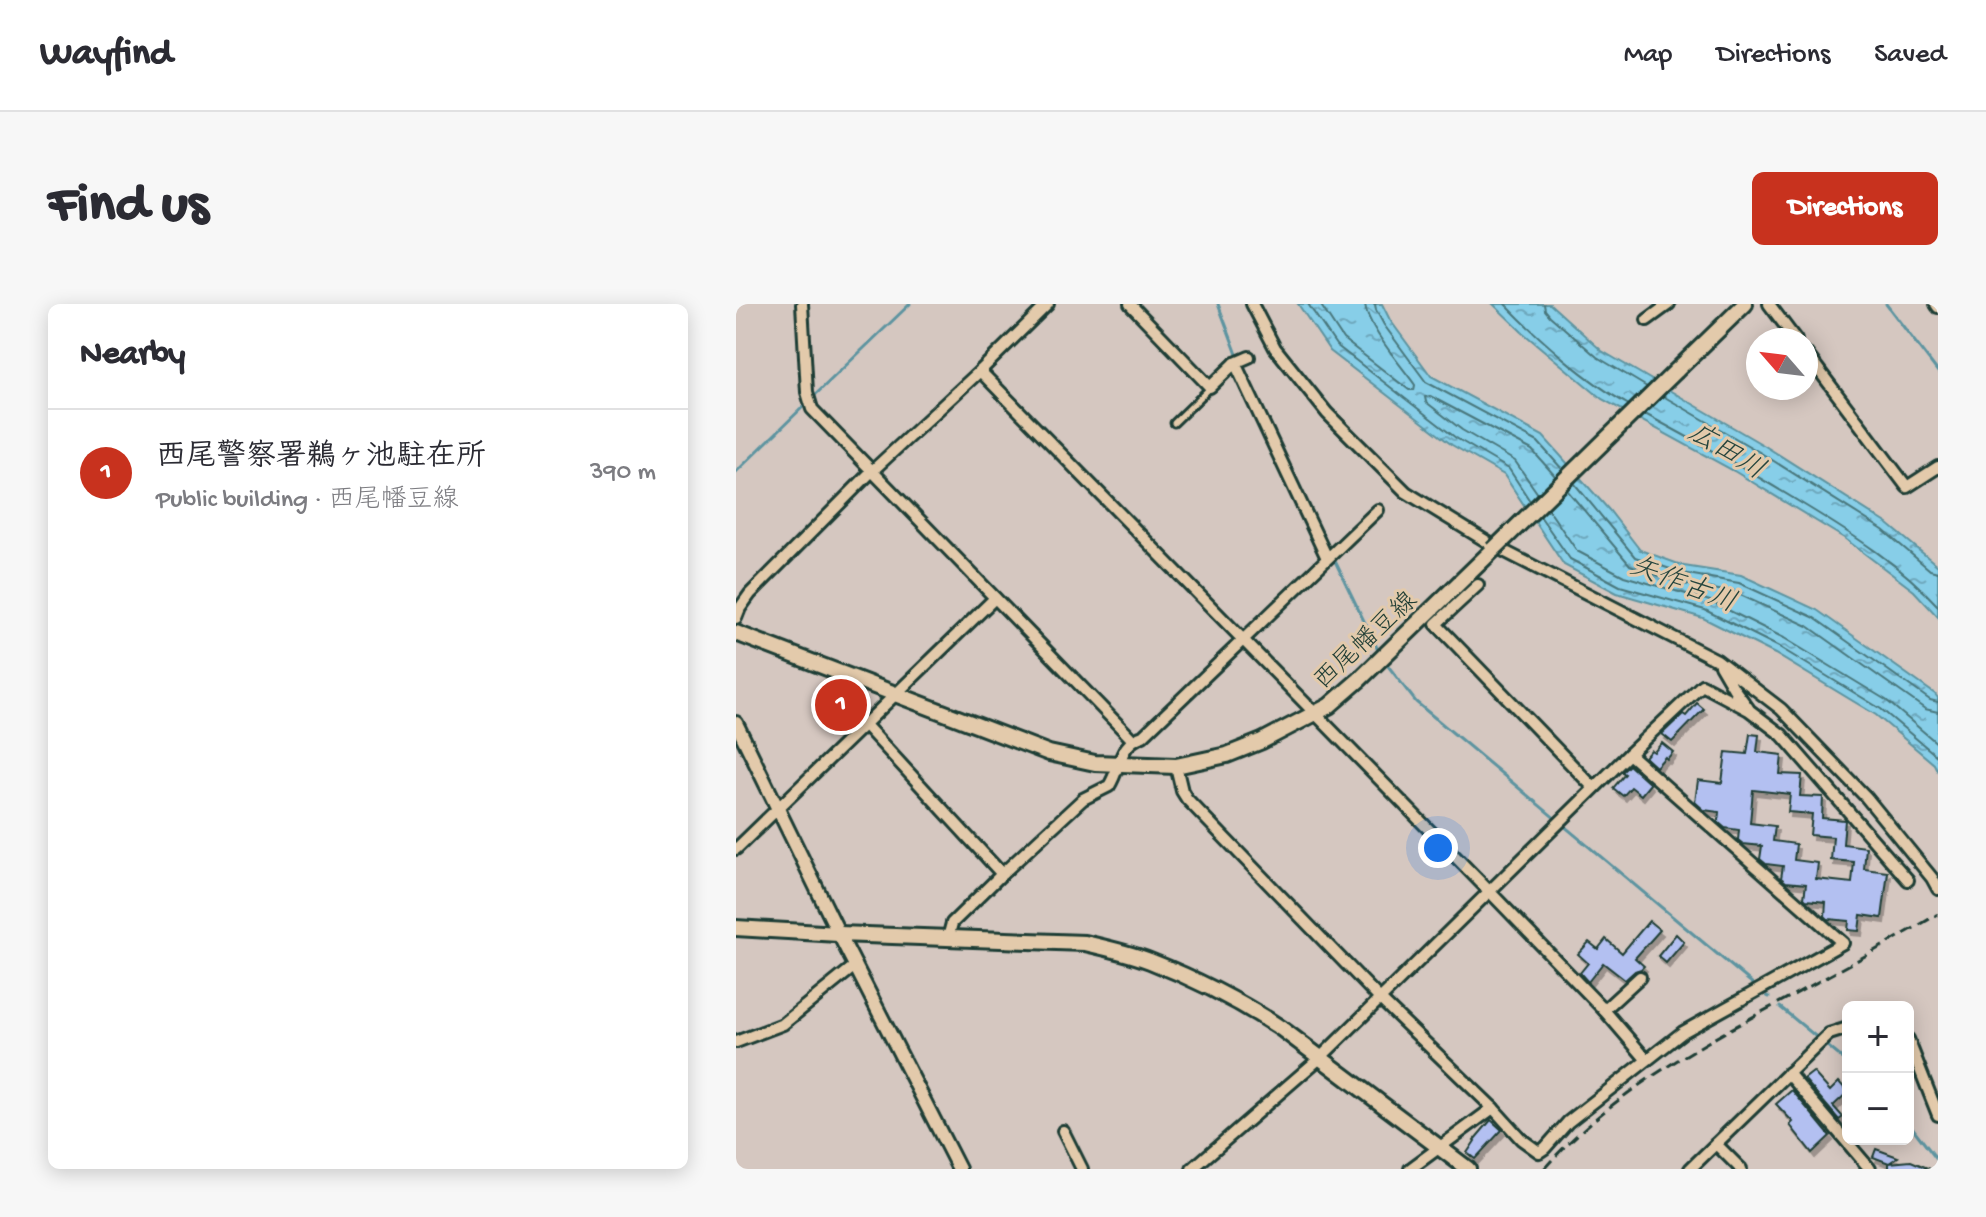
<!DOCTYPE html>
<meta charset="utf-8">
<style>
:root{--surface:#fff;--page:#f7f7f7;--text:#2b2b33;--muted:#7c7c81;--line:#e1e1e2;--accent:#c8321e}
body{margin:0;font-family:"Gochi Hand","Klee One",sans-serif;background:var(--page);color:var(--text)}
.controls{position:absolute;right:24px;bottom:24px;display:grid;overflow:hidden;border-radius:12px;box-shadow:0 4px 20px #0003}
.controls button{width:72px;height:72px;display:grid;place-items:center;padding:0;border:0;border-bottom:2px solid var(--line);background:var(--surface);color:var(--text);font:40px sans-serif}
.compass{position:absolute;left:1010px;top:24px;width:72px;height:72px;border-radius:50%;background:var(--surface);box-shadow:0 4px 20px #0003;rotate:298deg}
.you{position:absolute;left:702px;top:544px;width:28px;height:28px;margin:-20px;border:6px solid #fff;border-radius:50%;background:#1a73e8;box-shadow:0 0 0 12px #1a73e833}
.badge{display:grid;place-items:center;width:52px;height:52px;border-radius:50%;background:var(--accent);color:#fff;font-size:26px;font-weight:700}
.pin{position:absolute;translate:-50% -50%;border:4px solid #fff;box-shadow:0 2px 8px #0006}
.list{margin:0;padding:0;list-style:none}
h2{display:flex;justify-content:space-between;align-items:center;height:104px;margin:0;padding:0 32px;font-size:34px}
h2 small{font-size:26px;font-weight:400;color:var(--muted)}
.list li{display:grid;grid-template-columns:52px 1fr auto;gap:24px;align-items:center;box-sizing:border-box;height:128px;padding:0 32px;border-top:2px solid var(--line)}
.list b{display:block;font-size:30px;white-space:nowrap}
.list p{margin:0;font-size:26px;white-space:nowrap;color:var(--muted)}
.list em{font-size:26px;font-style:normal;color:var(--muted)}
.map{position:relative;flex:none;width:1202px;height:865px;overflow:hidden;border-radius:12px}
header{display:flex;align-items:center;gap:48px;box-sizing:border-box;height:112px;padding:0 40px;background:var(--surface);border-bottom:2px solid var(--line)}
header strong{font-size:38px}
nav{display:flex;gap:44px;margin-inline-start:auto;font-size:28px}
.intro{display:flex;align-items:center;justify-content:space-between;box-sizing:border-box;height:192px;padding:0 48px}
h1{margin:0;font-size:56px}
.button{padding:20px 36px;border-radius:12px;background:var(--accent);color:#fff;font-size:28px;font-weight:700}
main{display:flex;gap:48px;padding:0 48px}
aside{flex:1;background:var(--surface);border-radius:12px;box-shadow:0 4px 20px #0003}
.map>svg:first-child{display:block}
</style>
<header>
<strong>Wayfind</strong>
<nav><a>Map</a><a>Directions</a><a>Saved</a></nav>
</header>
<div class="intro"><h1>Find us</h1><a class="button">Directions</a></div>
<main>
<aside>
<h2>Nearby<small></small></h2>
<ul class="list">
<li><span class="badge">1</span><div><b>西尾警察署鵜ヶ池駐在所</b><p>Public building · 西尾幡豆線</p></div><em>390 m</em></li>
</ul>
</aside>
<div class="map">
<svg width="1202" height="865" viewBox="0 0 1202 865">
<defs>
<pattern id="water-ripples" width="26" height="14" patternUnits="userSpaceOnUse" patternTransform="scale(2)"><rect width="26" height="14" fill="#87cee8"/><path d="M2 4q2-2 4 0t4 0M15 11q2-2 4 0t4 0" fill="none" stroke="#6ea8bd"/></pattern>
<filter id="shadow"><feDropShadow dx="3" dy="5" stdDeviation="0" flood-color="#0004"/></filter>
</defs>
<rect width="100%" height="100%" fill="#d5c7c0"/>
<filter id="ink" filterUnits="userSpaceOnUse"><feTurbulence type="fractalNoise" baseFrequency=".0125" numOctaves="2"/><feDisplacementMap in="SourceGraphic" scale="16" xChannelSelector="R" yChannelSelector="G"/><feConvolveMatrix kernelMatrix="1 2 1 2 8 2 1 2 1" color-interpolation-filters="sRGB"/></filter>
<g filter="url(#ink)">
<g fill="url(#water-ripples)" stroke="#5d94a0" stroke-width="2">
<path d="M562,0H646L654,16L695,72L807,132L873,206L904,246L948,262L1005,271L1081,306L1199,390L1202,394V468L1198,460L1140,411L1039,350L967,314L881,289L828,261L768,171L716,141L594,47Z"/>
<path d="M757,0H814L866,47L1029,142L1152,220L1202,262V313L1178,287L1108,234L998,167L866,95L786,28Z"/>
</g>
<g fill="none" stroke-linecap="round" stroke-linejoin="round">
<g stroke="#49777c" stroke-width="2">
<path d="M572,0L600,41L720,134L773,165L794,197"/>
<path d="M584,0L607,35L673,86H678L679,81C665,61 631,23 629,0"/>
<path d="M639,0L640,6L648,21L690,78L802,138L826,165"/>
<path d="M769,0C803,35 850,77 893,101"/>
<path d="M808,0L809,6L814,12L861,53L911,83"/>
<path d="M927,92L1025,149L1147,226L1194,266L1202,268"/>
<path d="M909,110C963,139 1017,169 1070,202C1116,230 1165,261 1202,302"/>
<path d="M838,179L899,253L946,269L1003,279L1077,313L1194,396L1202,398"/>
<path d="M831,186L894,261L942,279L1000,289L1072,322L1189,405L1202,408"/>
<path d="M802,190L779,157L726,126L690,98L689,93L694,92L796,146L819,172"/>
<path d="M812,205L841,247L888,272L974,297L1048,334L1150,396L1202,440"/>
<path d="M804,212L834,255L884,282L969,306L1043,343L1145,405L1202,453"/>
</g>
<g stroke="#5d94a0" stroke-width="3">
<path d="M482,0L502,53"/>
<path d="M1150,0L1202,68"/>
<path d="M77,93L174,0"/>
<path d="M0,168L72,98"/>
<path d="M566,190L594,248"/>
<path d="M598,255L643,348"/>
<path d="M649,358L680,398L1017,680"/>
<path d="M1031,692L1033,693"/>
<path d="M1044,703L1112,759"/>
<path d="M1172,818L1202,857"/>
</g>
</g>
<g fill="#b3c0f1" stroke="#1f3d34" stroke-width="2" fill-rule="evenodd" filter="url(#shadow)">
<path d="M961,399L968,405L936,438L926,430L947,410L950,412Z"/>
<path d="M1014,430L1023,431L1021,448L1046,451L1044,470L1066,471L1064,492L1087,493L1086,514L1109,516L1107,540L1130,543L1128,565L1152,568L1146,614L1125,611L1123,627L1112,626L1113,617L1092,615L1089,612L1090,598L1070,596L1068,594L1070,580L1050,578L1045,574L1047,562L1030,560L1024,555L1026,542L1007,540L1002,536L1003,526L989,524L982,518L983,508L968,506L959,498L962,476L986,479L990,448L1011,450ZM1017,486L1054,490L1052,508L1076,510L1074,531L1097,533L1095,556L1118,558L1116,579L1080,575L1082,559L1058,556L1060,540L1037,537L1039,522L1014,519Z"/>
<path d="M926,439L937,448L931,455L929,453L920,463L909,453L915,446L918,448Z"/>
<path d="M893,461L914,480L905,491L895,483L887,492L877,484L889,470L886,468Z"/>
<path d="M913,617L924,626L899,654L908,662L905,665L899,667L889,676L867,659L852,678L844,669L852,659L842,650L853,638L862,645L870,635L886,649Z"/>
<path d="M940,630L948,638L930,659L922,652Z"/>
<path d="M1077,768L1094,787L1103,778L1112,788L1097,802L1107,813L1103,816L1068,775Z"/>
<path d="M1056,786L1094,832L1076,849L1054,821L1057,818L1040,800Z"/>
<path d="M755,816L766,826L739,855L731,849L739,837L738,836Z"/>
<path d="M1140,845L1162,853L1153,859L1175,857L1194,865H1153V859L1137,853Z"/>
</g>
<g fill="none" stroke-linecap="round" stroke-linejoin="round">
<g stroke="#1f3d34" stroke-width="11">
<path id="service" d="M438,119L474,84"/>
</g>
<g stroke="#1f3d34" stroke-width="16">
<g id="minor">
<path d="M66,0L71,88L76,105L396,435"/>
<path d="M394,0L474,83L499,59L591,254"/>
<path d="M516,0L539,44L591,109L670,188L758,242L981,356L1045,405L1130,493L1196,574L1202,585"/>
<path d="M1033,0L1060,36"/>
<path d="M1200,0L1202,3"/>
<path d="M911,16L933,0"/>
<path d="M1070,49L1171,183L1202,163"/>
<path d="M499,59L513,53"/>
<path d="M244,67L753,587L868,706L910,755"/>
<path d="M742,281L700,320L858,484"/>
<path d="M0,314L4,304L14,290L135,168L244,67L312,0"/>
<path d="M984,361L998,385L1012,404"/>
<path d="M129,421L266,570"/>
<path d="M440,462L446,487L451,495L643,694L757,804L785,835L803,848L809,844L832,818L947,728L1107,639L893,450"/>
<path d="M0,545L259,294"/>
<path d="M212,634L216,619L266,570L347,495L373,482C385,463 383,439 407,432L642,206"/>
<path d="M868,706L904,673"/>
<path d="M1172,735L1202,811"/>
<path d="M0,738L47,720L120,661"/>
<path d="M1052,769L1134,865"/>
<path d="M327,827L346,865"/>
<path d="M980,840L1005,865"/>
<path d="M456,865L584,754L893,450L966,381L1013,406L1046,431L1172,576"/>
<path d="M674,865L757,804"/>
<path d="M954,865L1093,730L1112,724"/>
</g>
</g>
<g stroke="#1f3d34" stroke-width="18">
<path id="tertiary" d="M0,419L103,630L223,865"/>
</g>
<g stroke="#1f3d34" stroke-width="20">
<g id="secondary">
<path d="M940,67L1009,0"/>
<path d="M0,329L313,449L359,459L440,462L491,451L526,437L593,402L623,376L757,246"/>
<path d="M0,624L103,630L349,639C371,644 393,649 414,657C460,675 505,698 546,725L732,865"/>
</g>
</g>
<use href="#service" stroke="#e3caab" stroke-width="5"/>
<use href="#minor" stroke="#e3caab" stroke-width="10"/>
<use href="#tertiary" stroke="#e3caab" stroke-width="12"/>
<use href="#secondary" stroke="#e3caab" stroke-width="14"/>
<path stroke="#1f3d34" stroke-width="3" stroke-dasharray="12 6" stroke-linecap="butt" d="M808,865C879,783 980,733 1074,682C1117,659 1160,635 1202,610"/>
<g stroke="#1f3d34" stroke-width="20" stroke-linecap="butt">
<path id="secondary-bridge" d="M757,246L940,67"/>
</g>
<use href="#secondary-bridge" stroke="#e3caab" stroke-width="14"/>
</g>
</g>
<g text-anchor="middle" stroke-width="6" stroke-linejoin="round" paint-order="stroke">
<g font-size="26" fill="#1f3d34" stroke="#e3caab">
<text transform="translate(628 335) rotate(-43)" y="9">西尾幡豆線</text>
</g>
<g font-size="28" font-style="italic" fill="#24443d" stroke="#e3caab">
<text transform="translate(992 145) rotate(31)" y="10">広田川</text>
<text transform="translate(948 278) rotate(21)" y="10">矢作古川</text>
</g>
</g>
</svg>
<div class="controls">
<button>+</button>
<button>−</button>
</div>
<svg class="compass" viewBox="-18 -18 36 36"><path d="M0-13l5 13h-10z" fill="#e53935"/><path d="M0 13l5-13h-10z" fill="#7c7c81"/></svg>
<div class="you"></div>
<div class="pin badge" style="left:105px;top:401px">1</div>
</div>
</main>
